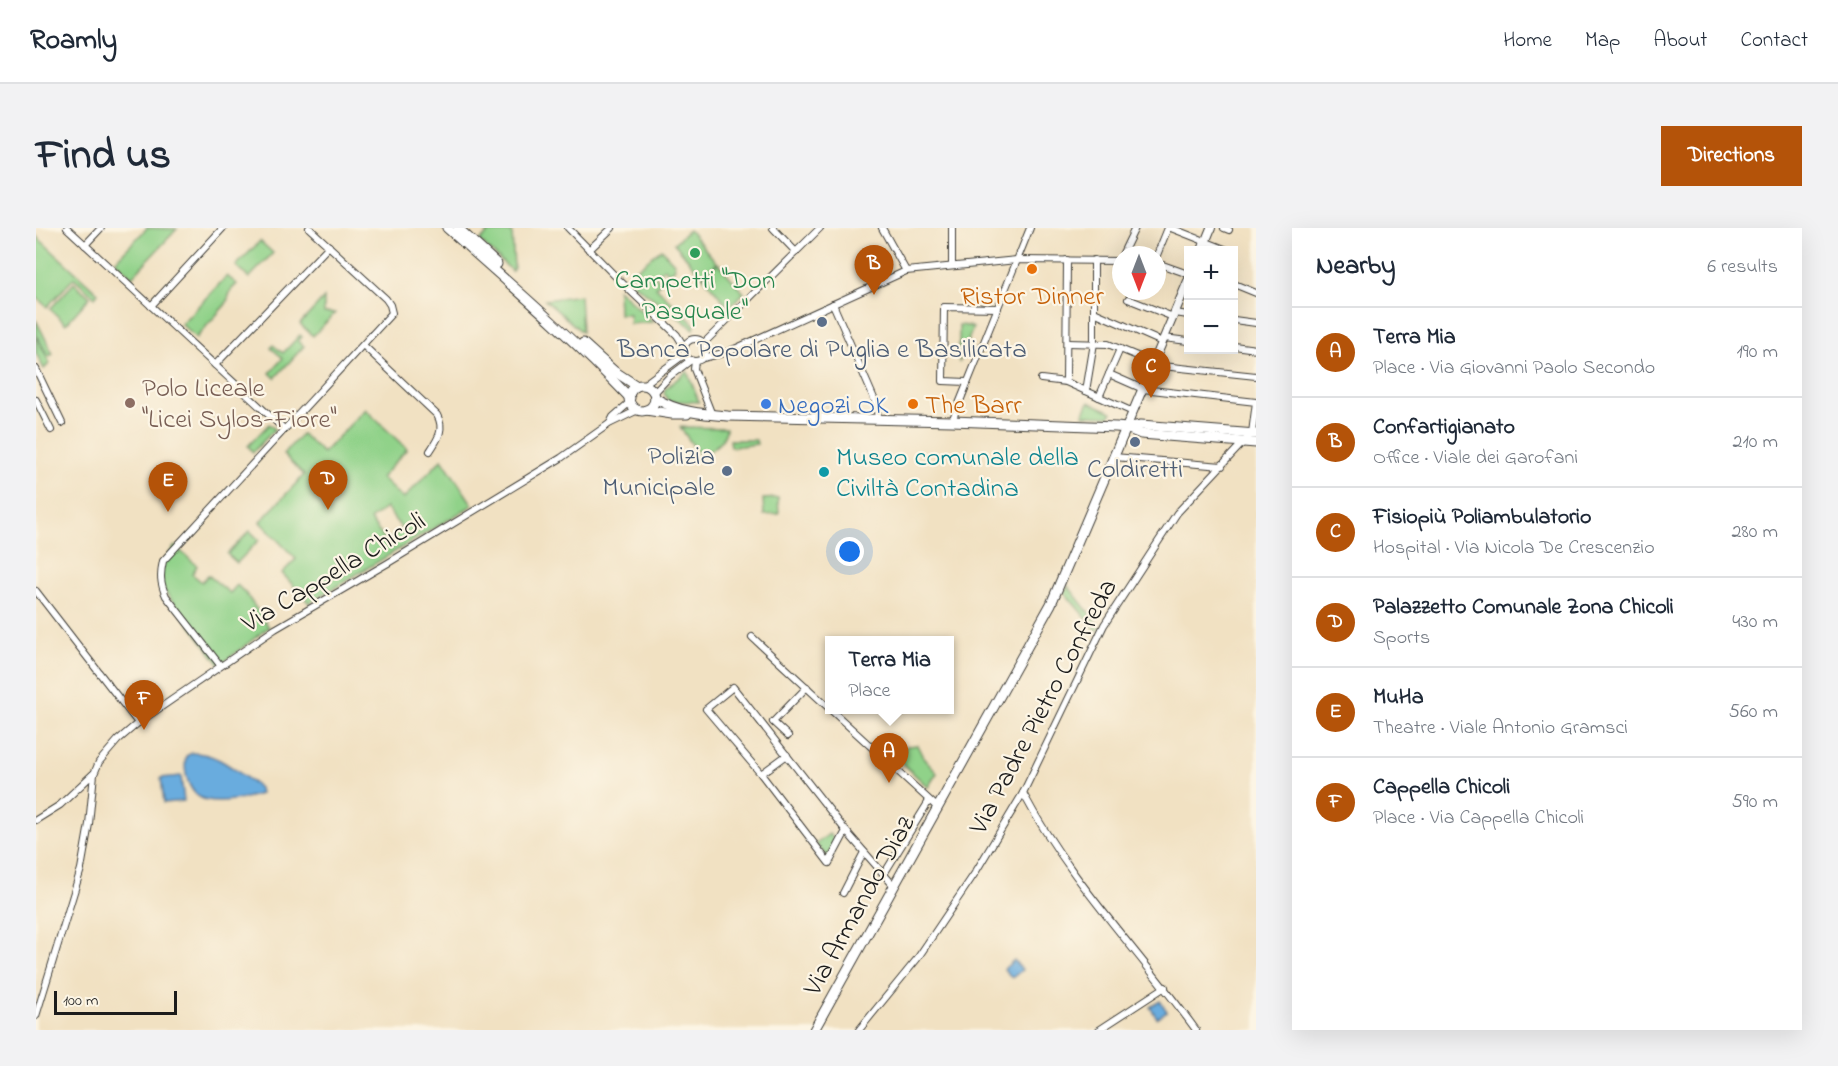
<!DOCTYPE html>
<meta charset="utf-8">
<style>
:root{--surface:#fff;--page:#f2f2f3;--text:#1f2937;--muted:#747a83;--line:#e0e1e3;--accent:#b45309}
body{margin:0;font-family:"Indie Flower",sans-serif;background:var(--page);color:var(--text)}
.controls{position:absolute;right:18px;top:18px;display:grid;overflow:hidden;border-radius:0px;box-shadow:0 6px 24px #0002}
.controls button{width:54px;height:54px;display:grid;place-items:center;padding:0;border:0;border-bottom:2px solid var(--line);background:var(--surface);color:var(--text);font:30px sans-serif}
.compass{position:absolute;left:1076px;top:18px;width:54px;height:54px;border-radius:50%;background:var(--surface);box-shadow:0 6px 24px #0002;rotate:180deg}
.scale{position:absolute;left:18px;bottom:15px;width:123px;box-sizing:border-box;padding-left:6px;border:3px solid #1c1c1c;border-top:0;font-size:16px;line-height:21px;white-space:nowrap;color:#1c1c1c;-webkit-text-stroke:4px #fcf5e5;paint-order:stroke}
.you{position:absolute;left:814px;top:324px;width:21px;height:21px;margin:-15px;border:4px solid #fff;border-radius:50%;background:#1a73e8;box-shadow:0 0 0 9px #1a73e833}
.badge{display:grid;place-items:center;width:39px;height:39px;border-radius:50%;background:var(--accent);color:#fff;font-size:20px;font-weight:700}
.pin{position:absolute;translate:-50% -50px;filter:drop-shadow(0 2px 3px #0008)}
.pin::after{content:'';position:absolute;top:32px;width:21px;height:18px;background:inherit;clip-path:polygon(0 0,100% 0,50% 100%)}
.popup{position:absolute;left:789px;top:408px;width:129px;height:78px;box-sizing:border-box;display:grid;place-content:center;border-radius:0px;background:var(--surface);filter:drop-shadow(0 2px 4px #0005);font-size:20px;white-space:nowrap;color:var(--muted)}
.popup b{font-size:22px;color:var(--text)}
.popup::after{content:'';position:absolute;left:50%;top:100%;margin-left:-12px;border:12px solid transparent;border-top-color:var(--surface)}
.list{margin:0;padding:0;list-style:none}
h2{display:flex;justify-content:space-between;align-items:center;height:78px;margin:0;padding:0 24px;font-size:26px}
h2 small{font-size:20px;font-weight:400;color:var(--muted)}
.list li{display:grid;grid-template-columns:39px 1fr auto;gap:18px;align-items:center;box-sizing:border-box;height:90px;padding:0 24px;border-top:2px solid var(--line)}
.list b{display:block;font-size:22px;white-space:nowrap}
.list p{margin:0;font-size:20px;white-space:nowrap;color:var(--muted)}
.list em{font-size:20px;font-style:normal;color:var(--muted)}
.map{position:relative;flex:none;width:1220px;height:802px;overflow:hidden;border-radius:0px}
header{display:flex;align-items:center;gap:36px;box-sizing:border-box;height:84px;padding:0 30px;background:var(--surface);border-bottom:2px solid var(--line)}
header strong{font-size:28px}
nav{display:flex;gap:33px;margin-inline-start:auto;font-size:21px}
.intro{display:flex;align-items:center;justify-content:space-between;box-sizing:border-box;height:144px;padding:0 36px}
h1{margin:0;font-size:42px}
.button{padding:15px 27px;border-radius:0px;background:var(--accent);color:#fff;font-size:21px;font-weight:700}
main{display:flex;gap:36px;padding:0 36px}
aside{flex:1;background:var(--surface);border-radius:0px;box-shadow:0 6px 24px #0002}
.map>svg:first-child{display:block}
</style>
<header>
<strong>Roamly</strong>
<nav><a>Home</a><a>Map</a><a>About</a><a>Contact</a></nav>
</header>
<div class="intro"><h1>Find us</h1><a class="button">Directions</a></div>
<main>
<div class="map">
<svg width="1220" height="802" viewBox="0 0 1220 802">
<rect width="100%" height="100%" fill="#fcf5e5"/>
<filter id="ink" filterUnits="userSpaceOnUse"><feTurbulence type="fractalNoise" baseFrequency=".0167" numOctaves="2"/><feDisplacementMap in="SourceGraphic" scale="12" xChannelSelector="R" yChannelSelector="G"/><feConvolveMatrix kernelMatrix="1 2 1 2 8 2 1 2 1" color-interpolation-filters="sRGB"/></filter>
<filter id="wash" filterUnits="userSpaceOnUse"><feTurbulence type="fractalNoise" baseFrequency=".008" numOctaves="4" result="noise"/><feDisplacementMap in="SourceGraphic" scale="24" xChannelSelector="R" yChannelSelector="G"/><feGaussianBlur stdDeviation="1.35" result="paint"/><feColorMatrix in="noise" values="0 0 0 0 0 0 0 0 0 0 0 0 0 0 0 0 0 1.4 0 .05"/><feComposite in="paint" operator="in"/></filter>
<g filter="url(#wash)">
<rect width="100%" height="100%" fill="#f1e1c2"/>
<g fill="#90d289" stroke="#567752" stroke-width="1.5" fill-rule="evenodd">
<path d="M111,0L141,1L96,49L79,33Z"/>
<path d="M653,2L681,35L666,48L638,15Z"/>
<path d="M453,4H476L478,40L476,43L444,13Z"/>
<path d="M0,8L62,65L59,69L38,50L11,79L0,69Z"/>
<path d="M224,13L237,25L213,50L200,38Z"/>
<path d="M625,21L638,35L639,40L634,45L628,40L619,48L625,54L620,59L659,97L658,101L590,50Z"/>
<path d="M682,35L708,65L693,79L667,49Z"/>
<path d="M191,48L201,56L195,62L190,76L160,110L145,96Z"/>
<path d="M38,55L54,69L30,96L14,81Z"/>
<path d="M582,61L617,94L594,96L593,86H583Z"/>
<path d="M544,67L546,104L509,72Z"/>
<path d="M288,70V85H299L277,108L264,96Z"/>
<path d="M0,92L17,126L12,129L0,105Z"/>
<path d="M923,97L932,98L937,100L923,135Z"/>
<path d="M264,107L266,109L262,113L268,118L239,150L234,145L247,130L235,120L237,117L247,125Z"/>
<path d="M0,108L14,135L8,141L0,125Z"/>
<path d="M651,143L663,174L632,173L628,165L629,161Z"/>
<path d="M1053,174L1076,184L1073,188L1047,187Z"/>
<path d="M329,181L371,221L345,250L367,271L406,231L437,277L273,375L246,345L260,331L224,294L268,247L247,226L266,206L287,225ZM350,280L366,301L350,313L334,292Z"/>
<path d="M233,196L239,201L217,224L212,218Z"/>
<path d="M644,199L690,200C690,214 675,221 665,229Z"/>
<path d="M694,212H720L721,216L695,219Z"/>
<path d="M742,270L743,286L728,287L727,271Z"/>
<path d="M214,303L223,312L201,335L191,326Z"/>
<path d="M139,318L161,338L156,346L166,354L172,347L194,365L201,357L210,366L233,399L184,437L125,358L127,333Z"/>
<path d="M1032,358L1064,399L1061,403L1029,365Z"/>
<path d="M881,517L888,531L901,545L892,559L860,529L871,518Z"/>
<path d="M793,606L800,614L791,629L780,616Z"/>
</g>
<g fill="#69acde" stroke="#42647d" stroke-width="1.5">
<path d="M156,525C181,524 200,543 220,557L223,560L224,566C209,571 186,575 171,572C152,568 147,543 150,528Z"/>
<path d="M145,548L148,573L128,575L125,550Z"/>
<path d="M978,732L986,742L976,750L968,741Z"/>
<path d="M1124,773L1131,783L1121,790L1114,779Z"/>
</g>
</g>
<g filter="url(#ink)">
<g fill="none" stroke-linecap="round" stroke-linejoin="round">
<g stroke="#3c3a35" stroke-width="8">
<g id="minor">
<path d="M31,0L248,201"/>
<path d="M532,0L583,52L641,107L649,120"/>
<path d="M737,0L760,24"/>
<path d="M846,0L870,43"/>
<path d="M1135,0L1191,22"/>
<path d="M1188,0L1193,2"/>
<path d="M49,17L65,0"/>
<path d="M553,22L576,0"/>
<path d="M1086,27L1099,0"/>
<path d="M1121,27L1132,0"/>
<path d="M1121,35L1152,46"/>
<path d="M916,38V0"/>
<path d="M1198,56L1220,65"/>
<path d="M1092,71L1137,89"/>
<path d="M797,76L840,175L842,191"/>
<path d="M115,78L187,0"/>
<path d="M1058,84L1126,114"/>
<path d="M1139,85L1152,87"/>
<path d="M1198,92L1220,95"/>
<path d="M1128,110L1152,113"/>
<circle cx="659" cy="122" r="11"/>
<path d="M668,115L784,0"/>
<path d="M1031,115L1072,116L1118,135"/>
<path d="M327,117L401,187C409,201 402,211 394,223"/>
<path d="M1198,118L1220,121"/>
<path d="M667,130L692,124L870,43L981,32L1085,33"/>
<path d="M659,133L658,141L676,187"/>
<path d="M179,137L293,18"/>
<path d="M1117,137L1220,148"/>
<path d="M0,141L26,195"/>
<path d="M1005,151L1030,154L1097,184"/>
<path d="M931,154L907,153L908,79L962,80"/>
<path d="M1030,154L1031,32"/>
<path d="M607,157L649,126"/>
<path d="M1050,163L1058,115V32"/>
<path d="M618,165L634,148L655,132"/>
<path d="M1063,169L1084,121"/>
<path d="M0,172L15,202"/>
<path d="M916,193L994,0"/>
<path d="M574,195L577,189L594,174"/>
<path d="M1078,229L1186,238"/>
<path d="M0,363L102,495"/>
<path d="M716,409L793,480"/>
<path d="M184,437L130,368C124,355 124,346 127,333L356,85L354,77L350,71L273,0"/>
<path d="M795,482L902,580"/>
<path d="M752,508L737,494L771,459"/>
<path d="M725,546L751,527"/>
<path d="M987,565C1033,652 1103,723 1160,802"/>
<path d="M0,592L24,577L57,546"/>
<path d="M810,603L793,635L725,546L670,481L697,459L810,603L858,658"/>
<path d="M848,646L893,573"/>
<path d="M807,665L828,624"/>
<path d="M0,788L45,641L53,596L58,546L63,534L82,512L102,495L239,401L352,335L525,230L573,196L602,182"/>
<path d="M823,802L881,731L939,645L987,565L1068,397L1141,285L1216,205L1220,174L1107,161L1073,146"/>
<path d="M1063,802L1129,759"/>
</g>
</g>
<g stroke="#3c3a35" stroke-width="10">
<g id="tertiary">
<path d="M1166,22L1175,0"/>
<path d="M1090,200L1152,53"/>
</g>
</g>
<g stroke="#3c3a35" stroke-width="11">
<g id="secondary">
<path d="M411,0C473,55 537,110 594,170"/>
<path d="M422,0L461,36"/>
<path d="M547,115L578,143L601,158"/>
<circle cx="606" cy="170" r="13"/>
<path d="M619,170C641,184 666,186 692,188L916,193L1080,199L1090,200L1105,206L1220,215"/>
<path d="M610,182L636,186H651"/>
<path d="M1090,200L1105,197L1220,206"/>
<path d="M778,802L1015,376L1090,200"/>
</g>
</g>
<use href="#minor" stroke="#fff" stroke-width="6"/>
<use href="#tertiary" stroke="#fff" stroke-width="8"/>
<use href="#secondary" stroke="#fff" stroke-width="9"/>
</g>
</g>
<circle fill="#2e9e5b" stroke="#fcf5e5" stroke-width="2" cx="659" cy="25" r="6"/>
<g fill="#e8710a" stroke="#fcf5e5" stroke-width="2">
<circle cx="996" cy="41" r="6"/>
<circle cx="877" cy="176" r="6"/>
</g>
<g fill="#5c6f8a" stroke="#fcf5e5" stroke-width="2">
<circle cx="786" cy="94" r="6"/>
<circle cx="1099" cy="214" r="6"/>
<circle cx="691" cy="243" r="6"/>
</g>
<circle fill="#8d6e63" stroke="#fcf5e5" stroke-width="2" cx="94" cy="175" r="6"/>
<circle fill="#3f7fe0" stroke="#fcf5e5" stroke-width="2" cx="730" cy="176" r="6"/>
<circle fill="#0f9aa8" stroke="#fcf5e5" stroke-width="2" cx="788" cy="244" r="6"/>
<g text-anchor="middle" stroke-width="4.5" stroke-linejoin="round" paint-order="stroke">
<g font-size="27" fill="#27864d" stroke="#fcf5e5">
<text x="659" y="60">Campetti "Don<tspan x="659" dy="31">Pasquale"</tspan></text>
</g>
<g font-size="27" fill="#c56008" stroke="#fcf5e5">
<text x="996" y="76">Ristor Dinner</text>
<text x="889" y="185" text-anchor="start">The Barr</text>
</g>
<g font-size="27" fill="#4e5e75" stroke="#fcf5e5">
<text x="786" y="129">Banca Popolare di Puglia e Basilicata</text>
<text x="679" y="236" text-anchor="end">Polizia<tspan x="679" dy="31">Municipale</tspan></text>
<text x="1099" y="249">Coldiretti</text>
</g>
<g font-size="27" fill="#785e54" stroke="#fcf5e5" text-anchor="start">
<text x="106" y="168">Polo Liceale<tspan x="106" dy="31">"Licei Sylos-Fiore"</tspan></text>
</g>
<g font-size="27" fill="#366cbe" stroke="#fcf5e5" text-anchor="start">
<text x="742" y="185">Negozi OK</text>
</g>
<g font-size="27" fill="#0d838f" stroke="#fcf5e5" text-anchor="start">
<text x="800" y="237">Museo comunale della<tspan x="800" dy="31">Civiltà Contadina</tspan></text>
</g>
<g font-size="27" fill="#1c1c1c" stroke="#fcf5e5">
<text transform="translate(297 343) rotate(-31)" y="9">Via Cappella Chicoli</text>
<text transform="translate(1006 478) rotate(-62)" y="9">Via Padre Pietro Confreda</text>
<text transform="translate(822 677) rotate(-61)" y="9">Via Armando Diaz</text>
</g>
</g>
</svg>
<div class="controls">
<button>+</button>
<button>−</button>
</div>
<svg class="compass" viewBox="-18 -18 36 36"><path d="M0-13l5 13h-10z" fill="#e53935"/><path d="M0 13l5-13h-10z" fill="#747a83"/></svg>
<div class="scale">100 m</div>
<div class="you"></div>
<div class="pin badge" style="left:853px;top:555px">A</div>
<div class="popup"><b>Terra Mia</b>Place</div>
<div class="pin badge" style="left:838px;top:67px">B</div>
<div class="pin badge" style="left:1115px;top:170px">C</div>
<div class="pin badge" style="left:292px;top:282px">D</div>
<div class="pin badge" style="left:132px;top:284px">E</div>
<div class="pin badge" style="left:108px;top:502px">F</div>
</div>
<aside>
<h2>Nearby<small>6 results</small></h2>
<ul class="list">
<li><span class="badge">A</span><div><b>Terra Mia</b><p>Place · Via Giovanni Paolo Secondo</p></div><em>190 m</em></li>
<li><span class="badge">B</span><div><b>Confartigianato</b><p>Office · Viale dei Garofani</p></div><em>210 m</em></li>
<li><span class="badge">C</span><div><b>Fisiopiù Poliambulatorio</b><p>Hospital · Via Nicola De Crescenzio</p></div><em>280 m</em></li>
<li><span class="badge">D</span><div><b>Palazzetto Comunale Zona Chicoli</b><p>Sports</p></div><em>430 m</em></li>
<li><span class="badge">E</span><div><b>MuHa</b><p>Theatre · Viale Antonio Gramsci</p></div><em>560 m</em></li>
<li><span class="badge">F</span><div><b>Cappella Chicoli</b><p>Place · Via Cappella Chicoli</p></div><em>590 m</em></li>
</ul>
</aside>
</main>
